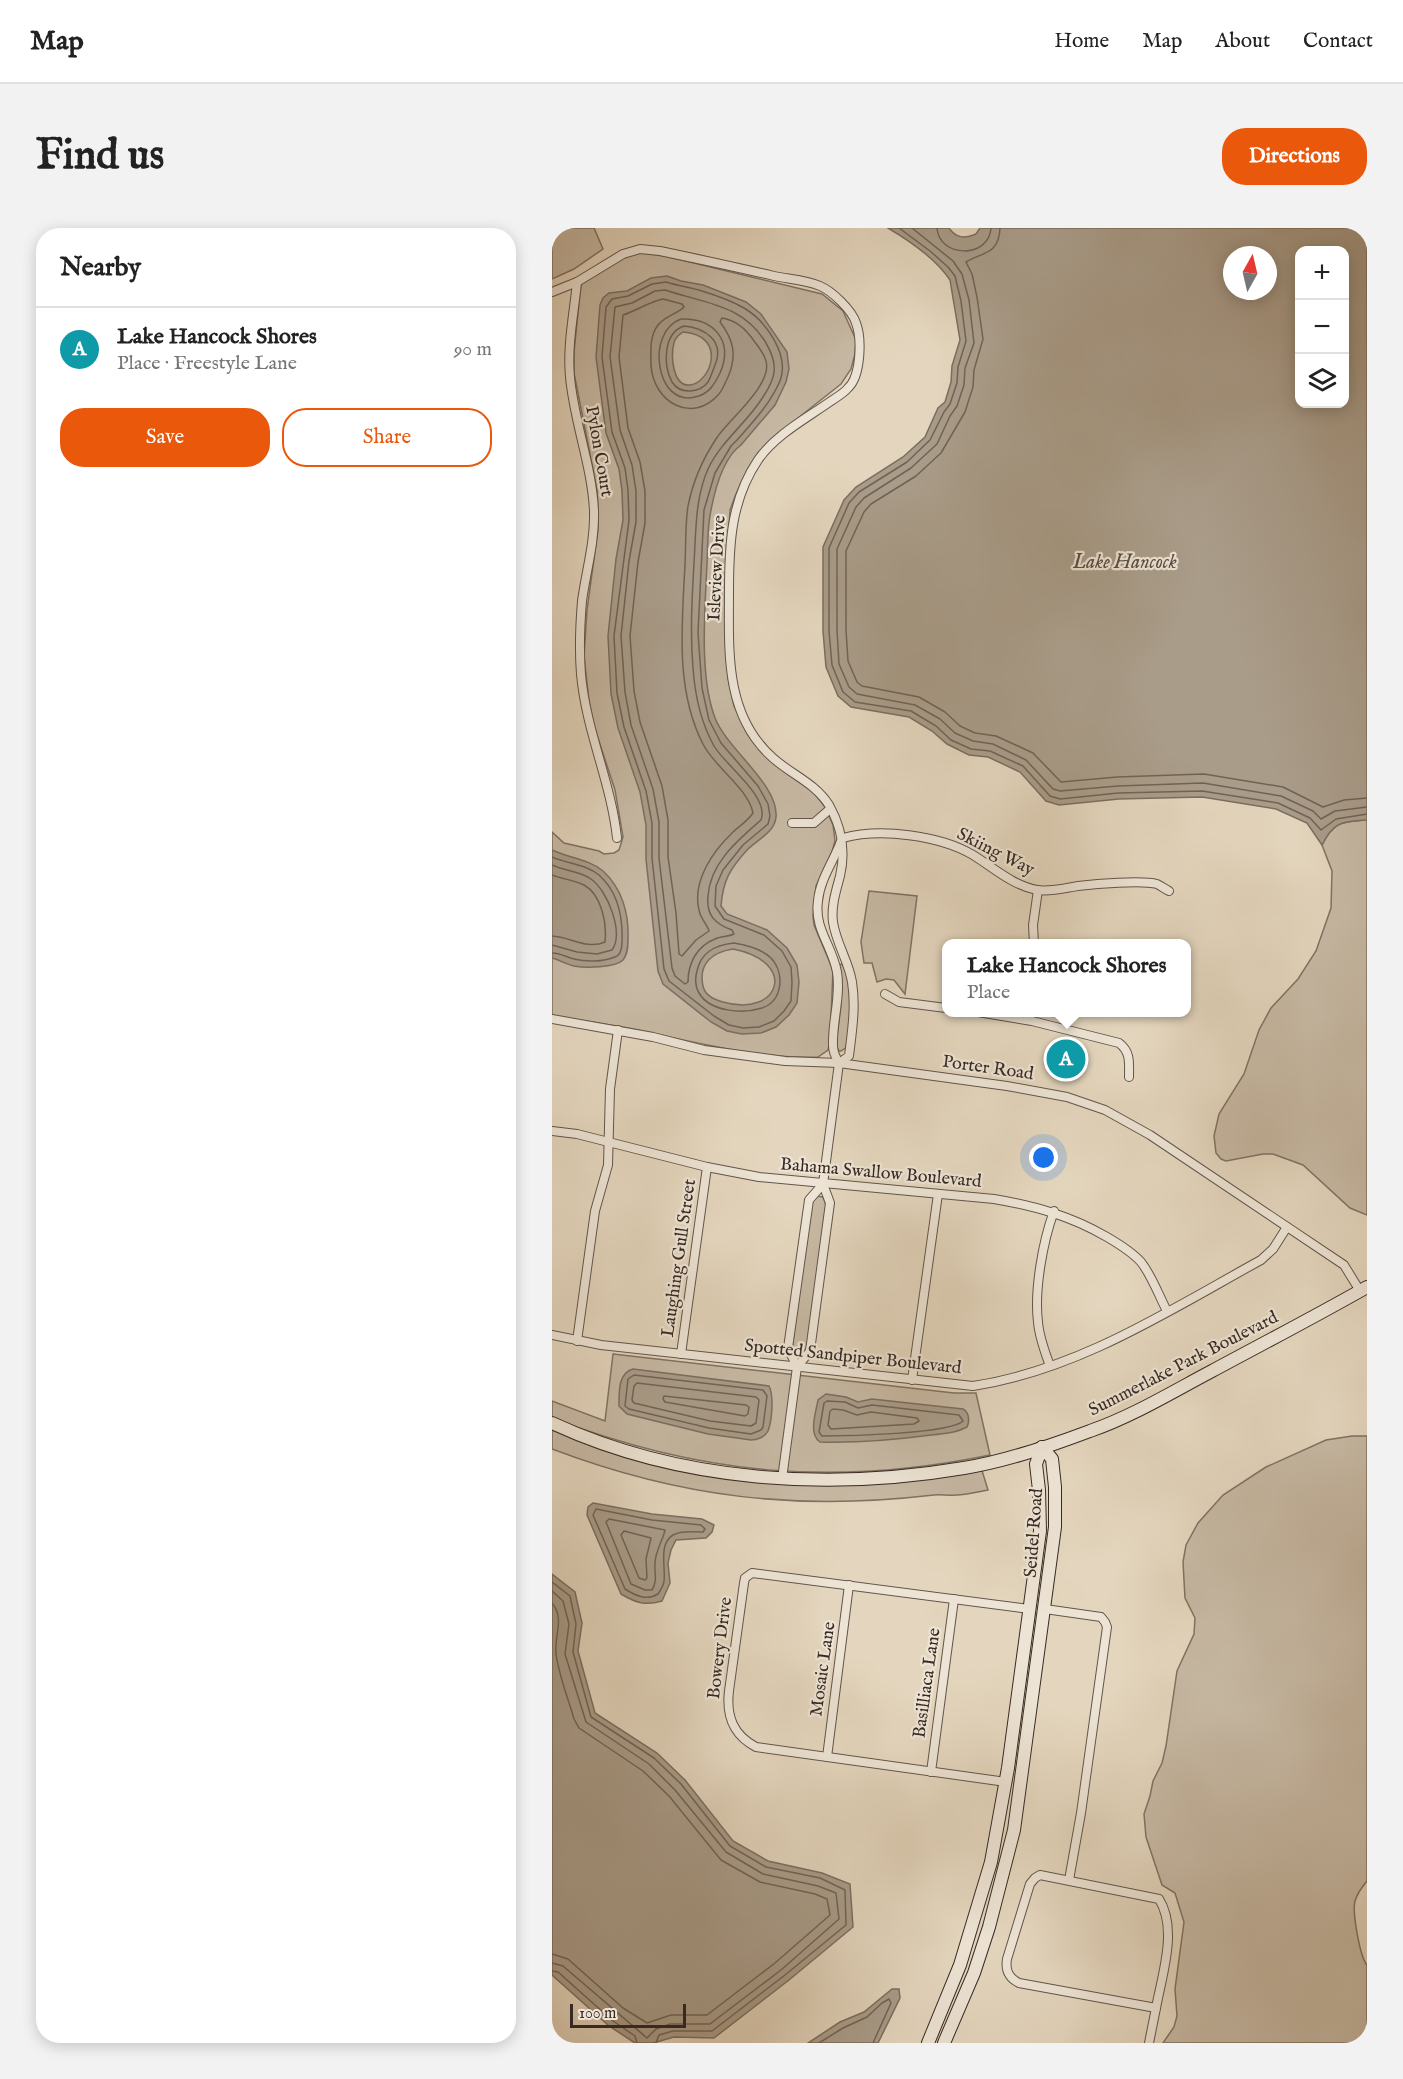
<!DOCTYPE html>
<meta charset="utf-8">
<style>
:root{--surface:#fff;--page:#f2f2f2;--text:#222;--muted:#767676;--line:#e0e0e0;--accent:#ea580c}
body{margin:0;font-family:"IM FELL English",serif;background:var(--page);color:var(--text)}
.controls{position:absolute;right:18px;top:18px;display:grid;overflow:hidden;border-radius:12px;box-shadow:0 3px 15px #0003}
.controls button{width:54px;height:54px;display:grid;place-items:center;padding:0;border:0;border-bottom:2px solid var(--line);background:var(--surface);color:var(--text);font:30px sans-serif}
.compass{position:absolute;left:671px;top:18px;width:54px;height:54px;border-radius:50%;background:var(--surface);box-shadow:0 3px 15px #0003;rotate:8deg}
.scale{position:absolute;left:18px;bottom:15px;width:116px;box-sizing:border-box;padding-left:6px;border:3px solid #372a23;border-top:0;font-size:16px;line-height:21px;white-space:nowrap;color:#372a23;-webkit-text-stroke:4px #ede4d5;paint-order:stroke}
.you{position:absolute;left:492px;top:930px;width:21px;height:21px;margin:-15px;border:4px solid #fff;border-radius:50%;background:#1a73e8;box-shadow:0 0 0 9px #1a73e833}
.badge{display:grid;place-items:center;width:39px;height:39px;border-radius:50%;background:var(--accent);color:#fff;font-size:20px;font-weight:700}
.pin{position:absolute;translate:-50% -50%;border:3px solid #fff;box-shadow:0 2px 6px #0006}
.popup{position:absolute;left:390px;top:711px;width:249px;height:78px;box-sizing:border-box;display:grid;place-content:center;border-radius:12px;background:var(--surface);filter:drop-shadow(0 2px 4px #0005);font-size:20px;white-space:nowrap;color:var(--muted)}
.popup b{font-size:22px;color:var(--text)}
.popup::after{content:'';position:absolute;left:50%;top:100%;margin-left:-12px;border:12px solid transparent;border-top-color:var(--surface)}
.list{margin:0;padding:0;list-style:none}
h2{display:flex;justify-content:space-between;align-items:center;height:78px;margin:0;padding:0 24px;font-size:26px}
h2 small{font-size:20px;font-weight:400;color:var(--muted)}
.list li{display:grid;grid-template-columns:39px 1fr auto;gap:18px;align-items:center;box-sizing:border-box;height:84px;padding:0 24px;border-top:2px solid var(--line)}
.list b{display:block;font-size:22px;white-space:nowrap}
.list p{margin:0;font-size:20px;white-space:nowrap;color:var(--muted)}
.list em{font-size:20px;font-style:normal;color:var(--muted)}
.actions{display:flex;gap:12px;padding:18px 24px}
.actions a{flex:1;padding:14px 0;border:2px solid var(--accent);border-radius:24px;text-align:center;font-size:21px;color:var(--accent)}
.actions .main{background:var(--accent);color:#fff}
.icon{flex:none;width:33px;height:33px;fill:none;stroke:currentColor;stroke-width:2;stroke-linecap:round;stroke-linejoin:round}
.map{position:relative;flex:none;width:815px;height:1815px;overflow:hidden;border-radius:24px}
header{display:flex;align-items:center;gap:36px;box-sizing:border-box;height:84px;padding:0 30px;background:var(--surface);border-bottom:2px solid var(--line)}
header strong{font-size:28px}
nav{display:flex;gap:33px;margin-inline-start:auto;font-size:21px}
.intro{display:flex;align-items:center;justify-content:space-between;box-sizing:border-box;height:144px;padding:0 36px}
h1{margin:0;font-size:42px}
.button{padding:15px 27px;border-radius:24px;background:var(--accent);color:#fff;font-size:21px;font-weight:700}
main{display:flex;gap:36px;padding:0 36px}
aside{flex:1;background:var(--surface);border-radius:24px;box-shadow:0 3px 15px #0003}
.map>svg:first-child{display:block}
</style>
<header>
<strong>Map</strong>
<nav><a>Home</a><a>Map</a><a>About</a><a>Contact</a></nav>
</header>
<div class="intro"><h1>Find us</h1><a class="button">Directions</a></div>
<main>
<aside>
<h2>Nearby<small></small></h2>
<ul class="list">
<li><span class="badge" style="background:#0f9aa8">A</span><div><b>Lake Hancock Shores</b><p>Place · Freestyle Lane</p></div><em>90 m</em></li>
</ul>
<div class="actions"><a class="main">Save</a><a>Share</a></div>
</aside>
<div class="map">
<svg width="815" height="1815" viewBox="0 0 815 1815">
<rect width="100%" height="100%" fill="#e4d6be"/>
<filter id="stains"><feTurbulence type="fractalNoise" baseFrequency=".00333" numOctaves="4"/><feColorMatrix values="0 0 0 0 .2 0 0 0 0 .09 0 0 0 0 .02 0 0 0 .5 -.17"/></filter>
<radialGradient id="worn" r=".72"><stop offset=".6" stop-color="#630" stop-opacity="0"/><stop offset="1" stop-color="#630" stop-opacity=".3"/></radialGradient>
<g fill="#c7b9a4" stroke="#7f7264" stroke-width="1.5">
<path d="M0,0H42L51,21L22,41L0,51Z"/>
<path d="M84,24L113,28L270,66L291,83L304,112L303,126L299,141L289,156L227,205L206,225L195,242L184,266L178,282L176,317V450L182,478L196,506L214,529L251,554L263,566L273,579L281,597L283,613L280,624L264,658L261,688L262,697L281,742L278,814L276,822L266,829C209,831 151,816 95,804C63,797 32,793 0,788V604L12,615L47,623L52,626L62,625L67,622L71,609L63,562L42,498L37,473L32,428L35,382L46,302V282L45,262L22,145V124L29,56L74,27Z"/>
<path d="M815,592V987L798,980L751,937L721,926H711L674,933L669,931L664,925L662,908L667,886L692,846L707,802L719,780L746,751L764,723L779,680L780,643L770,617C782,593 790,594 815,592Z"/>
<path d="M317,663L365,668L353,766L342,752L334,751L325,754L320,735H312L309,714Z"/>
<path d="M290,736C305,759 297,793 295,819L289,823H287L284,817L289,777L287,737Z"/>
<path d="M264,968L271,969L274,977L256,1112L254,1122L248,1126L240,1122L258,974Z"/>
<path d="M61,1126L402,1165H424L438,1227C283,1259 148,1247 0,1190V1173L53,1193Z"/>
<path d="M0,1195L127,1236L284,1251L428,1236L436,1262C426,1264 415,1267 404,1267C397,1268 389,1266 382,1267C245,1283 129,1270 0,1221Z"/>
<path d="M800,1208H815V1653C810,1659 805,1666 803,1673C800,1684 808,1729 815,1737V1815H611L622,1799L625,1788L623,1761L632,1694L623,1665L610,1657L594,1609L592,1586L598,1568L601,1553L610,1535L614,1518L625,1443L642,1406L643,1390L633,1370L631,1334L634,1317L646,1295L671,1267L714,1239L774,1212Z"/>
</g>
<g fill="#a99c89" stroke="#7b6e60" stroke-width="1.5" fill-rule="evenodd">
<path d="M336,0H397C404,10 412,11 424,6L428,0H815V592C790,594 782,593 770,617L755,595L724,581L650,569L567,571L507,577L494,573L468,544L436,529L417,527L395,516L380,503L357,489L299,479L286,468L274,439L271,403V319L292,272L304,259L351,229L373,209L386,180L393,174L399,154L400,138L408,112L398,52C384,31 358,13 336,0ZM748,22H792V176H748ZM680,27H716V63H680Z"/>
<path d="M115,48L129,53L151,57L194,74L209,86L235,124L237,141L234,154L223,177L189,217C171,230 163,261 159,282C155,299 156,319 155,336C153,381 147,448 163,490C175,521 227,557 224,589C223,604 205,612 195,622C178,641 171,652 169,678L175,686L215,702L235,720L245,737L247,754L245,775L237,787L224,799L209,805L190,806L175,803L159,794L111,756L106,743L94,631V597L88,564L66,500L59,466L56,408L64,331L71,292L70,263L67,241L54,205L44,129L48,77L51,70L57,65L75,63L99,50ZM131,104C175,107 160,154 138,157C121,159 118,127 122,115C123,109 127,107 131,104ZM181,721C247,734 228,790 171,774C163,772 153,768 151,758C146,735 161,724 181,721Z"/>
<path d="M0,622C16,630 37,631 51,643C70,660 77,686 76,710C76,717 76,726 71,732C63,740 33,740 22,738C14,736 7,732 0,730Z"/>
<path d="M81,1141L217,1158C222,1167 220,1193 216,1203C213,1209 205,1212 199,1212L156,1206L75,1186L67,1178C67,1164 66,1145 81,1141Z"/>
<path d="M274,1166L294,1169L306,1174L320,1171L411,1181C417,1184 418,1193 415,1199C404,1205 391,1206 379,1207C342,1212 305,1215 268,1214C256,1206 264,1184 266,1172Z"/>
<path d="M41,1275L100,1286L150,1291L162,1297L160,1304L154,1310L124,1312L119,1322L116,1335L118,1355L110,1373C94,1378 84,1375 69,1366L35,1287L36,1279Z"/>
<path d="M0,1346L23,1364L30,1395L26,1423L43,1485L105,1525L133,1552L181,1613L216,1633L270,1645L298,1656L301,1699L237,1752L162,1810L122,1809L101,1815H83L57,1798L0,1747Z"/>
<path d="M340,1761H347L348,1770L326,1815H256L288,1794L312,1784Z"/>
</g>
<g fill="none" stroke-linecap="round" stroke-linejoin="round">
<g stroke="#706356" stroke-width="1.5">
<path d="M347,0L378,23L396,39L403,48L409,73L414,113L406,139L405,155L398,176L392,184L378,212L355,234L307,264L297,275L277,320V403L280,437L291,464L303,474L359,483L384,498L399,512L419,521L438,523L471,538L498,568L508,571L566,565L650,563L726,575L758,590L769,602L784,591L815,586"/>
<path d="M360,0L401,33L410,46L417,72L422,115L413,140L412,157L405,178L398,188L385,216L359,240L312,270L304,279L285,321V402L287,436L297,459L305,466L363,477L388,491L403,505L421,513L441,516L474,532L501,561L508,563L566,558L651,555L729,568L761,583L769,591L783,583L815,579"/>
<path d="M385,0C387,30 437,31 439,0"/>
<path d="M448,0C447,27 430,24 414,34L420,46L425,69L431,111L422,142L421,159L413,184L389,225L364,248L319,276L312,284L294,323V402L296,433L305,454L310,458L367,469L393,484L408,498L423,505L444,508L481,525L509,554L565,549L652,546L731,559L771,579L792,572L815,570"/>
<path d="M114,54C126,58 138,59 150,63C163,67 180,73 192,80C214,93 238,127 228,153C218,176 201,194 185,212L179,218L163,245L152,282L146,405L150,460L157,492L169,515L206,558L216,576L218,588L216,596L191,617L171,642L164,658L163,678L172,691L212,707L230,723L239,739L240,754L239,773L232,783L222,793L207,799L191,800L177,797L162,788L117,753L112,741L100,630V595L94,563L72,499L65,465L62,408L77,292L76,262L73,240L60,204L50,129L54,79L60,71L76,68L100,56Z"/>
<path d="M113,62C151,75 191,76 214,115C226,136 225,148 211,169C195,195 169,213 156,241C143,270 144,304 142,335C140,370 138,404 141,440C143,468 148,493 162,518C173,537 218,569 209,592C186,612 158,635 156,668C154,687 163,696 180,702L182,706C176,709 169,708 163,711C145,718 136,735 136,754L133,756L123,748L120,740L107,630V594L101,561L79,497L73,464L69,408L77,333L84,294V263L80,237L68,202L58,129L63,79L80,75L103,63Z"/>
<path d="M111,71L130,76L132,79C125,86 113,88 106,97C97,109 99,123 99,137C101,174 140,197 167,166C171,161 173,155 176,149C185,128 182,112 168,94L170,90C184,92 194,101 202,113C206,118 212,126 214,133C221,157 175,193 164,211C150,232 141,253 136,278C133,297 134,318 133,337C130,396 123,462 151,516C163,540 196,560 201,585C196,593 187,598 181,604C161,623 140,653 147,682C148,690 155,696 157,703L144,712L130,728L127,726L124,685L116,629V592L110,558L88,494L82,463L78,408L86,334L93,295V263L88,234L76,200L67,129L71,87C84,83 99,73 111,71Z"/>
<path d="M129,91C162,90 182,113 168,145C162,157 157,166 143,169C104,179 93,104 129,91Z"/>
<path d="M132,98C153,100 173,113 163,137C161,142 159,149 156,154C148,165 128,167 120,154C111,137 111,105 132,98Z"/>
<path d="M0,629C15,636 34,636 47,647C66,664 71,690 70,714C70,720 69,727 63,729C51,734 34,734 22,731C14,729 8,725 0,725"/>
<path d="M0,637C12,643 28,643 39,651C56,663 72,705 60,722L45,726L25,724L0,717"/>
<path d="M0,647C10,651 22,652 32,657C50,667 55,696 53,714C35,722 19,709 0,708"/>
<path d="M182,715C194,717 210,721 219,730C233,745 231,773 210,780C191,786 158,784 147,765C143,759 143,749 145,743C149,724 163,717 182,715Z"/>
<path d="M82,1147L211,1162L215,1168L211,1199L209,1202L199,1206L157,1200L77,1181L73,1178L76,1151Z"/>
<path d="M85,1155L204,1169L207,1172L204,1195L199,1198L158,1193L82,1175L80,1172L82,1158Z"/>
<path d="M112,1168L194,1177L197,1179L196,1186L193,1188L113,1174L111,1171Z"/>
<path d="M275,1173L293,1174L306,1180L320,1177L407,1187L411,1193C397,1206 293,1208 270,1208L267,1204L272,1175Z"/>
<path d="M281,1181L291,1182L305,1187L319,1184L365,1190L367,1193L362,1196L279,1201L276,1197L278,1183Z"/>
<path d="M44,1281L100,1292L149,1297L153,1301L151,1304C143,1304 129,1302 121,1307C106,1316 114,1340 112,1353C112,1357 108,1363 106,1366C95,1373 84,1368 73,1361L41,1287Z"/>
<path d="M57,1291L113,1302C111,1312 104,1322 103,1334C102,1345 106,1352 100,1362H93L79,1356L54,1294Z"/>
<path d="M72,1303L99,1310L94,1331L95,1350L93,1352L87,1350L69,1307Z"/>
<path d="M0,1354L18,1368L24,1396L21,1424L39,1489L102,1530L129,1556L178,1618L214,1639L268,1650L293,1662L294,1697L233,1747L160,1803H121L107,1807L104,1815"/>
<path d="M0,1363L11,1373L17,1396L13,1426L34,1494L97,1536L123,1562L174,1624L211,1646L266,1658L284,1665L287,1691L229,1742L158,1796H118L104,1801L95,1810L11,1738L0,1735"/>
<path d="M0,1375C13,1390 2,1408 4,1426C7,1448 16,1470 22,1491L27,1500L91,1543L117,1568L169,1632L208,1654L263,1666L275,1671L278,1687L223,1735L155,1787H119L95,1795L71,1780L16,1731L0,1726"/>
<path d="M0,1743L6,1744L61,1793L83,1808L85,1815"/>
<path d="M267,1815L291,1800L315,1789L330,1775L337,1771L339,1775L321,1815"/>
</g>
<g stroke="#62554a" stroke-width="10">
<g id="minor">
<path d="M25,54C22,85 15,117 18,149C22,194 40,238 42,283C43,314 34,343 30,373C28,397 27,422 29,446C34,503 59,554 65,610"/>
<path d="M0,64L25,54L71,26L88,21L108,23C146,31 184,39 222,48C236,51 255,52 268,58C280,63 300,82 304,95C310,111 309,148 296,160C292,165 285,169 279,173C255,190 223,207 206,232C179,272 177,316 177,363C177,422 172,487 221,530C240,547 263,555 277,577C290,600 294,622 288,648C284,663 279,678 281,694C284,715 297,734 300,754C304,779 300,803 297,828L287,835"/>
<path d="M240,595H262L278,581"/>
<path d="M291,610C328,600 387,607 421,627C442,640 460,657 485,662C499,664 513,660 526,658C543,656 590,652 605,656C609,658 613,661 617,663"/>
<path d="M482,716L481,697L486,662"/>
<path d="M333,766L347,774L394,780"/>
<path d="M426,784L480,793L567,815C579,824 577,835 577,849"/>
<path d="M0,791L101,809L152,822L233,833L287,835L455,858L515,869L553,882L598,907L792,1037L808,1063"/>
<path d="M0,903L25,906L155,939L207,949L442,971C483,978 519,988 555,1009C567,1016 580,1024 589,1034C600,1048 607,1068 615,1083"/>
<path d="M0,1107L49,1117L421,1158C526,1142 618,1082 709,1032L721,1021L735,999"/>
<path d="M25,1113L43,983L56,937L58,861L66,802"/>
<path d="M129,1126L155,939"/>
<path d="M498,1138C493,1124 487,1109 486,1094C482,1062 491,1013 502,983"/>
<path d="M245,1139L236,1120L257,972L271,956"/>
<path d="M360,1152L386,966"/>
<path d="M230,1251L245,1139L258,1123L278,975L271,956L287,835C284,830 281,824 281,818C280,793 289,769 285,744C280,717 262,701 266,673C268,651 282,633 289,613"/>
<path d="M493,1381L549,1389L553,1394L555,1399L529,1585L517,1652"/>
<path d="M275,1529L297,1357"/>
<path d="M379,1544L402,1371"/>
<path d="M454,1554L204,1519C181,1507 174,1488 177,1463L192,1355L193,1350L200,1345L477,1381"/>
<path d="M488,1647L607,1671C626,1701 610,1747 604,1780L467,1755C457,1750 453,1743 455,1731L478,1656L483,1650Z"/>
<path d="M597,1815L604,1780"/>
</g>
</g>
<g stroke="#372a23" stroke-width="14">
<g id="secondary">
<path d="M0,1195C127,1254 276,1263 412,1240C455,1233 498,1218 538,1203C581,1188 620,1164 660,1143C712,1115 764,1088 815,1059"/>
<path d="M376,1815L408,1737L439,1634L456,1540L488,1303L487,1262L484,1236L490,1219"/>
<path d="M392,1815L422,1745L437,1699L462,1602L503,1299V1259L500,1231L490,1219"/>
</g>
</g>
<use href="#minor" stroke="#ede4d5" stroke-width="8"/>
<use href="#secondary" stroke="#ede4d5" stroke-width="12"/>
</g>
<g text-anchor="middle" stroke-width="4.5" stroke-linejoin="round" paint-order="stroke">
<g font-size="18" fill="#372a23" stroke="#ede4d5">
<text transform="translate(48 223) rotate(80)" y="6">Pylon Court</text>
<text transform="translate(164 340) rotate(-87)" y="6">Isleview Drive</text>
<text transform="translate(444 623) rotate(27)" y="6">Skiing Way</text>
<text transform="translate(436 839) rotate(8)" y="6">Porter Road</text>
<text transform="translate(329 944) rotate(5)" y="6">Bahama Swallow Boulevard</text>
<text transform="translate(126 1030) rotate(-82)" y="6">Laughing Gull Street</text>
<text transform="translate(301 1128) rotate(6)" y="6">Spotted Sandpiper Boulevard</text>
<text transform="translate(631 1135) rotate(-27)" y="6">Summerlake Park Boulevard</text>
<text transform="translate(481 1305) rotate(-86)" y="6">Seidel Road</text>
<text transform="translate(167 1420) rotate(-83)" y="6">Bowery Drive</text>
<text transform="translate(270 1441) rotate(-82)" y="6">Mosaic Lane</text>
<text transform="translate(374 1455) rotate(-82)" y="6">Basilliaca Lane</text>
</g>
<g font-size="20" font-style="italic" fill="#594c42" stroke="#ede4d5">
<text x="573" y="340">Lake Hancock</text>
</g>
</g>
<rect width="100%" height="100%" filter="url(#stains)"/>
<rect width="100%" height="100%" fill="url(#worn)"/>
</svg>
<div class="controls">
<button>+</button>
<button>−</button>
<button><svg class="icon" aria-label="layers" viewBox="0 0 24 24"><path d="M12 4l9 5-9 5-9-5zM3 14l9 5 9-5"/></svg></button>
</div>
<svg class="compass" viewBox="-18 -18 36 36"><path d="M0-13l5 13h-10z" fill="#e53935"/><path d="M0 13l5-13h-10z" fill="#767676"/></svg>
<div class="scale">100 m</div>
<div class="you"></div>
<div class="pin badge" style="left:514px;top:831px;background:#0f9aa8">A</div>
<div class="popup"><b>Lake Hancock Shores</b>Place</div>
</div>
</main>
